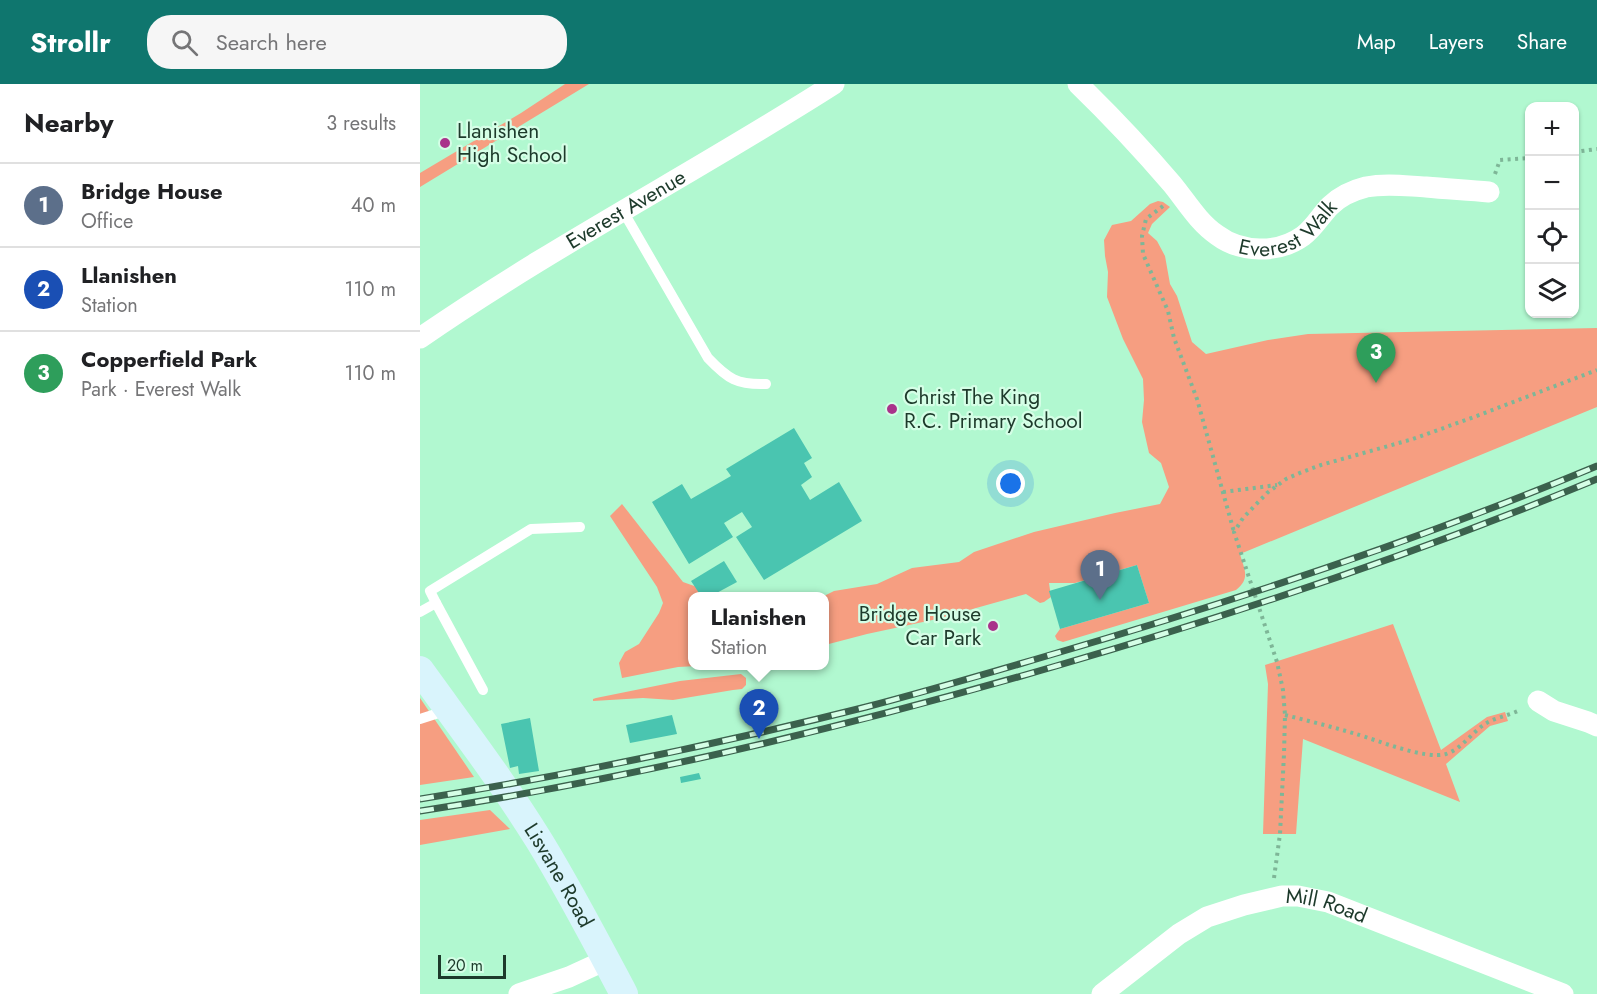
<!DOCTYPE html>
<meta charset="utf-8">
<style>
:root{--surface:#fff;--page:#f6f6f6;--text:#202124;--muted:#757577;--line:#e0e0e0;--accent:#0f766e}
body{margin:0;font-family:Jost,sans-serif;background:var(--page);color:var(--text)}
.controls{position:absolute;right:18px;top:18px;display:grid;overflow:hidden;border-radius:12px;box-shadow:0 2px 4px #0004}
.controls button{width:54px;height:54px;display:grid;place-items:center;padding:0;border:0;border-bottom:2px solid var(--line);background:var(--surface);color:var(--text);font:30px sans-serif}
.scale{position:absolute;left:18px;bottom:15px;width:68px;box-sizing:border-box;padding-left:6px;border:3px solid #1d3a2b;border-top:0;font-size:16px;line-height:21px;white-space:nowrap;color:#1d3a2b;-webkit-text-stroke:4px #d5fee6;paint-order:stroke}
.you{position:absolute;left:591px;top:400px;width:21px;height:21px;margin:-15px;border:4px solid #fff;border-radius:50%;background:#1a73e8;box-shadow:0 0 0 9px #1a73e833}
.badge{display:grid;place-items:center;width:39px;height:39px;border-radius:50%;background:var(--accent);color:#fff;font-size:20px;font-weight:700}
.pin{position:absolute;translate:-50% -50px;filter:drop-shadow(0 2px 3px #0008)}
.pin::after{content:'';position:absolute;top:32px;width:21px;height:18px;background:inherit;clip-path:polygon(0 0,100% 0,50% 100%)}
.popup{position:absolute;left:268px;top:508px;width:141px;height:78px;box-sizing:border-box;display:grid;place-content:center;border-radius:12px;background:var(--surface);filter:drop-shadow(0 2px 4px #0005);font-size:20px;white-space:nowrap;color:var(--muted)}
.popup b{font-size:22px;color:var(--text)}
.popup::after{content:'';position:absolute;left:50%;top:100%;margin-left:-12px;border:12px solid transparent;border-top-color:var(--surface)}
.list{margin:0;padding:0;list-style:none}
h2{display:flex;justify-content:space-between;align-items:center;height:78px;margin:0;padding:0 24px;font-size:26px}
h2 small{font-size:20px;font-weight:400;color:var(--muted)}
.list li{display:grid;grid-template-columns:39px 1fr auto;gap:18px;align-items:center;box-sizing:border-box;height:84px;padding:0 24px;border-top:2px solid var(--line)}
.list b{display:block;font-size:22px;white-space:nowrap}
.list p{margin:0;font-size:20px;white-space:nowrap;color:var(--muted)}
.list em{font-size:20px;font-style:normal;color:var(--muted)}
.icon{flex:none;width:33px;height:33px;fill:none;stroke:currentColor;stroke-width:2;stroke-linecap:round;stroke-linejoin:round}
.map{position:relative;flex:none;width:1177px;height:910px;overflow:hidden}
header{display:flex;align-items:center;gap:36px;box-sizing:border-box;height:84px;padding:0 30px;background:var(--accent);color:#fff}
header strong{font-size:28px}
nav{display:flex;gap:33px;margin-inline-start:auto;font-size:21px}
.search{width:420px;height:54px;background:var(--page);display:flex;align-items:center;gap:15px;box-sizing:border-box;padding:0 21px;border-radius:24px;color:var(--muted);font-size:22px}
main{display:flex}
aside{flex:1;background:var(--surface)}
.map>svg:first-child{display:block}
</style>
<header>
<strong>Strollr</strong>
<div class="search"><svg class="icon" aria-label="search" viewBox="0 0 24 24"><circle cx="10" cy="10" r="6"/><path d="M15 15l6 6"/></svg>Search here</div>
<nav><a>Map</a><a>Layers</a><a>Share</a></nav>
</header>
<main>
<aside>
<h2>Nearby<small>3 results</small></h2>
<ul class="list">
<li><span class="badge" style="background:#5c6f8a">1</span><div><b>Bridge House</b><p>Office</p></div><em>40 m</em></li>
<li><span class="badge" style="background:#1a4fb4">2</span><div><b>Llanishen</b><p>Station</p></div><em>110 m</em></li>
<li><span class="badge" style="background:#2e9e5b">3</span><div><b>Copperfield Park</b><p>Park · Everest Walk</p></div><em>110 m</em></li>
</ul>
</aside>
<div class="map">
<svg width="1177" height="910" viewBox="0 0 1177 910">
<rect width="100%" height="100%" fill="#b1f8d0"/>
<g fill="#f69e81">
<path d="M145,0H169L0,103V89L101,29Z"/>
<path d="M738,117L743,118L750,123L732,140L728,149L737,157L745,172L750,200L757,212L772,258L786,270L848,256L888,250L1177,244V323L820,470C824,485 831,494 816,506L643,558L637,556L635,552L640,545L729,519L717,481L655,499H629L631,513L624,518L620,519L606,510L517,535L447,550L405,561V512H404L414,507L457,500L492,484L539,478L554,468L614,448L695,429L740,420L749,403L741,379L729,369L722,338L724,316L723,295L703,255L687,213L688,188L685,172L684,156L692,141L711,137L730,120Z"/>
<path d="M202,420L263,498L277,503L285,512H273V582H277L258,583L202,594L199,579L205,568L219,560L239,529L243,519L237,503L190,432Z"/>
<path d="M973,540L1021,666L1067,633L1085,628L1088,637L1070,642L1026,680L1040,718L883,655L876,750H843L848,600L845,581Z"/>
<path d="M321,590L326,594V601L322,605L313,606L253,616L223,614L173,617V615L176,614L260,597Z"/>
<path d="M0,614L54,693L0,701Z"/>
<path d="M70,726L90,745L0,761V736Z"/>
</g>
<g fill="#4ac5b0">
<path d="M374,344L392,374L384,379L392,393L381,401L390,416L419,398L442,437L344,496L316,453L332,443L322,428L304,439L313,453L269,480L232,418L262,400L271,415L311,392L306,385Z"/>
<path d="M304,477L317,498L291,512H281L271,497Z"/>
<path d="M717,481L729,519L640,545L629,507Z"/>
<path d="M252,631L257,650L210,659L206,641Z"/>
<path d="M110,634L119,687L99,690L98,682L90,684L81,640Z"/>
<path d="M279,689L281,695L261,699L260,693Z"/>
</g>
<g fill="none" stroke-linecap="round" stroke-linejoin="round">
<g stroke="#7eb697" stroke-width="4" stroke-dasharray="3 4.5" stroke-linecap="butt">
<path d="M1154,68L1177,65"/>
<path d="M1075,90L1080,76L1110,74"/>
<path d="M743,122L726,135L722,152L723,170L748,227L754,254L777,315L814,448"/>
<path d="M803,408L857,401"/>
<path d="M865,631C889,637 913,643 936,650C957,656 1005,676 1026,670C1041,665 1050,651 1062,642C1072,634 1088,632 1100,626"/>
<path d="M854,794L860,750L864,670L865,631L863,606L857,578L814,448L823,434L847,409L866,395L882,388L901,381L993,355L1054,333L1177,286"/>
</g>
<g stroke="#fff" stroke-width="10">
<path d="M203,127L288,274C308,295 317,301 346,300"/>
<path d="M16,519L63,606"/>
<path d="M0,528L16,519L10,507L111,445L160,443"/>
<path d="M0,635L28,626"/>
</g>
<g stroke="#fff" stroke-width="21">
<path id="s1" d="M658,0C691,32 722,65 752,100C766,117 778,138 797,151C821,169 858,170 883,152C894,144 901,131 910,122C920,112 934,106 946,103C966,99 986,102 1006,103C1027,105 1048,106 1069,108"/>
<path id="s2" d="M0,254C133,162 278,87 414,0"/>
<path d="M1118,617L1134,627L1168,638L1177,642"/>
<path d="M99,910L149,893L186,876"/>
<path id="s3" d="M682,910L759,850L787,833L824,821L862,812H878L908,818L1143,910"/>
</g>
<path stroke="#d9f4fc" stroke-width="28" id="s4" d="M0,586C41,643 83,698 120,758C150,807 177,859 204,910"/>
<g stroke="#3b614d" stroke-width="7">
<g id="rail">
<path d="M0,715C150,691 299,660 446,623C508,607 569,589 630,571C815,517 999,456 1177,382"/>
<path d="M0,727C215,694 427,643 636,582C819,529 1001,468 1177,395"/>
</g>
</g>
<use href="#rail" stroke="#d5fee6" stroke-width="4.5" stroke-dasharray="14" stroke-linecap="butt"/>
</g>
<g fill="#a9338b" stroke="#d5fee6" stroke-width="2">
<circle cx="25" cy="59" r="6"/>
<circle cx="472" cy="325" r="6"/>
<circle cx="573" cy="542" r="6"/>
</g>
<g text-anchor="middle" stroke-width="4.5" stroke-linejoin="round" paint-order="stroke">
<g font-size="21" fill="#1d3a2b" stroke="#d5fee6" text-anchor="start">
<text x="37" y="54">Llanishen<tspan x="37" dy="24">High School</tspan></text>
<text x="484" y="320">Christ The King<tspan x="484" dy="24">R.C. Primary School</tspan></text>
<text x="561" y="537" text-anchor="end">Bridge House<tspan x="561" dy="24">Car Park</tspan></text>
</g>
<g font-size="21" fill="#1d3a2b" stroke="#d5fee6">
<text dy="7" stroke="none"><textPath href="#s2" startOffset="243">Everest Avenue</textPath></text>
<text dy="7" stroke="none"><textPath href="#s1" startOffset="286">Everest Walk</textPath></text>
<text dy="7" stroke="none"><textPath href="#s4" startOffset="248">Lisvane Road</textPath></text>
<text dy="7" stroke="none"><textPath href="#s3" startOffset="254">Mill Road</textPath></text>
</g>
</g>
</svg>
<div class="controls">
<button>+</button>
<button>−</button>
<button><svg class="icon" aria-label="locate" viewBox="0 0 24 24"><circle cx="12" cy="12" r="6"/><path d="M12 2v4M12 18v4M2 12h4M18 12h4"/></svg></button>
<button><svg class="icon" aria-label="layers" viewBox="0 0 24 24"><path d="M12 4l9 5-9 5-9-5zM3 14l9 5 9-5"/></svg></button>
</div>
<div class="scale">20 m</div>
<div class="you"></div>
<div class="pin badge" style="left:680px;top:516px;background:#5c6f8a">1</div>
<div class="pin badge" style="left:339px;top:655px;background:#1a4fb4">2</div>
<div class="popup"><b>Llanishen</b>Station</div>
<div class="pin badge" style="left:956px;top:299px;background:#2e9e5b">3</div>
</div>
</main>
